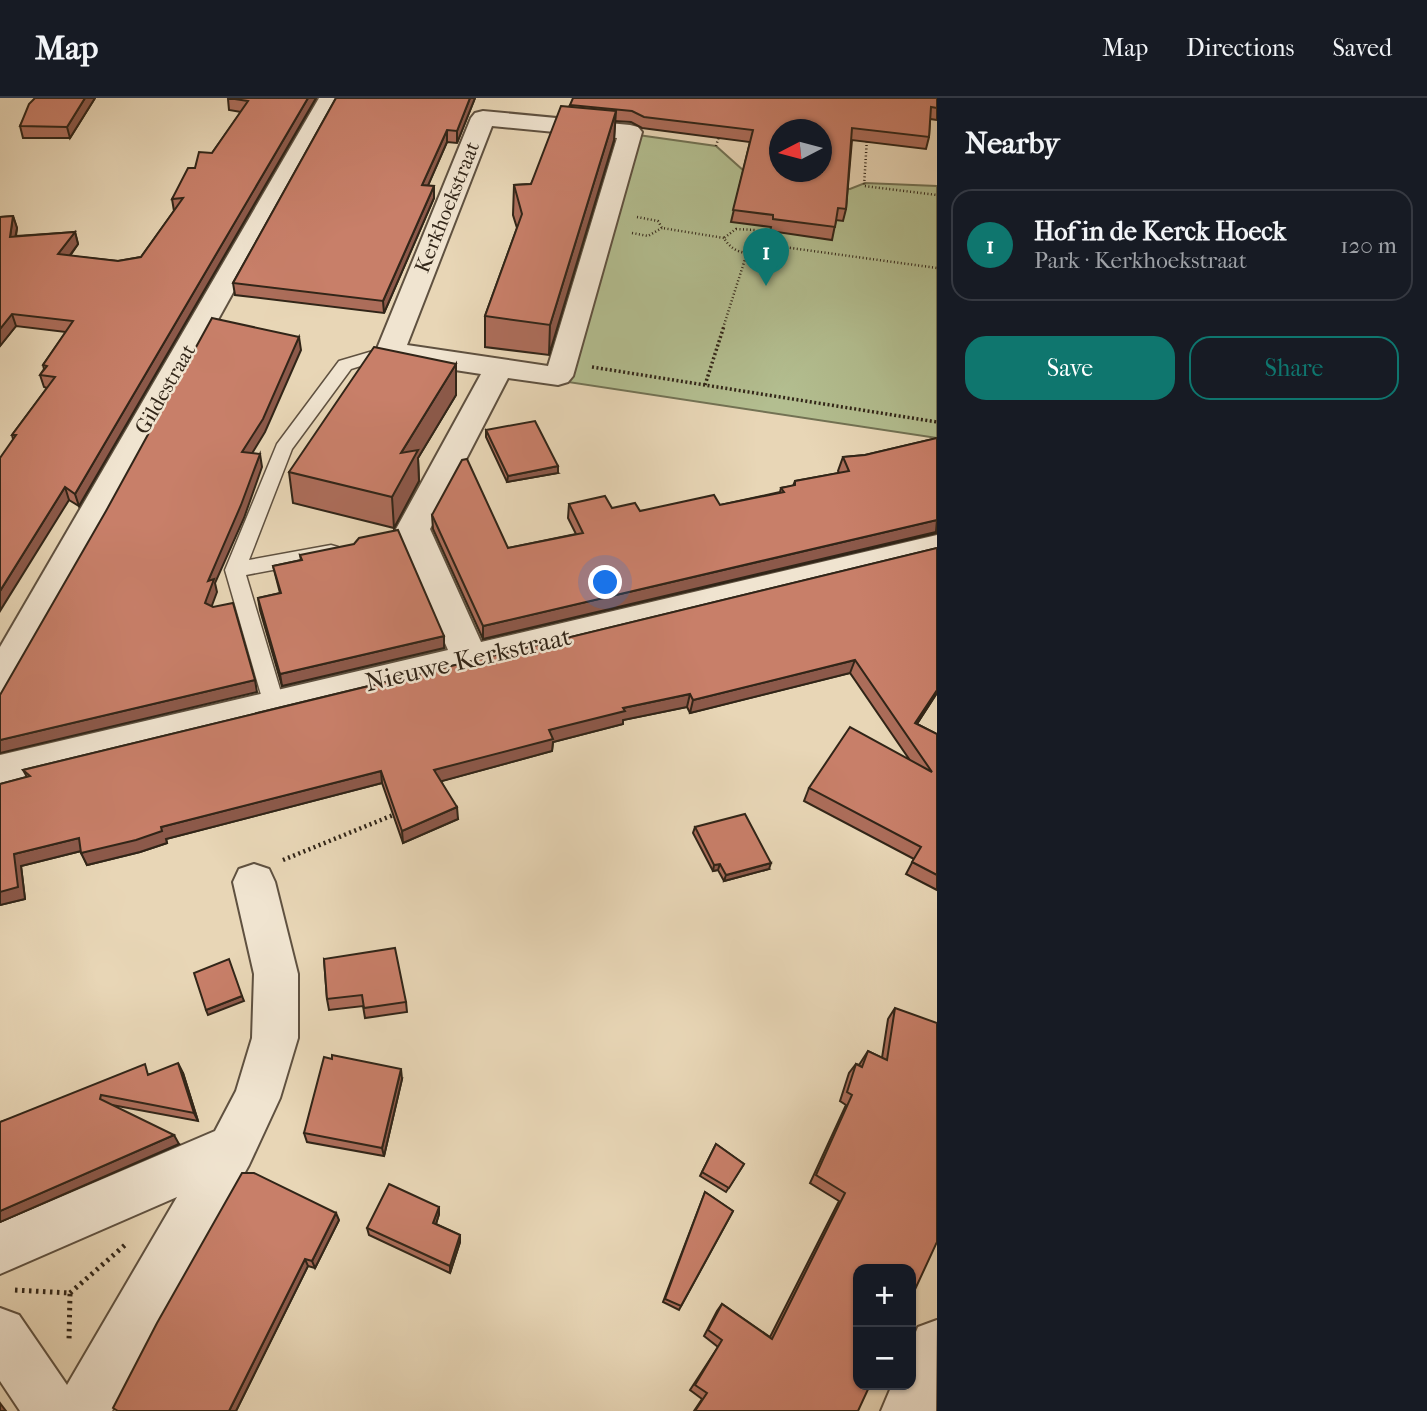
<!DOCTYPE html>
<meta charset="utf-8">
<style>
:root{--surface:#171b24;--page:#20242c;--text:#f1f3f6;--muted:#9ea1a6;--line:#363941;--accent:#0f766e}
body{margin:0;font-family:"IM FELL French Canon",serif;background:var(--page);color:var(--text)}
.controls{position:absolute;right:21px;bottom:21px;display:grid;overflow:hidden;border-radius:14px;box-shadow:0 2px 5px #0004}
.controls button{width:63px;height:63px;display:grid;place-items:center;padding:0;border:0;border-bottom:2px solid var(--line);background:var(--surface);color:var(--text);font:35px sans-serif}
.compass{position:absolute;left:769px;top:21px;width:63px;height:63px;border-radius:50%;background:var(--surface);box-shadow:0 2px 5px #0004;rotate:264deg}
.you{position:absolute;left:606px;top:485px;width:24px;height:24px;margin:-18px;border:5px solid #fff;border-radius:50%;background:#1a73e8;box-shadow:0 0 0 10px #1a73e833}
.badge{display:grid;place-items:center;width:46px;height:46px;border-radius:50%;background:var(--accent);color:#fff;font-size:23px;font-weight:700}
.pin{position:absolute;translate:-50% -58px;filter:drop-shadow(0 2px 4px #0008)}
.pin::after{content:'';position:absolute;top:37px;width:24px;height:21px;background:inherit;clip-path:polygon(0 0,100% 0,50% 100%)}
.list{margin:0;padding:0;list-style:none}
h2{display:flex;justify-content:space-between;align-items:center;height:91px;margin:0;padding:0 28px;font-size:30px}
h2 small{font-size:23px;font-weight:400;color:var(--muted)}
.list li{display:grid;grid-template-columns:46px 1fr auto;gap:21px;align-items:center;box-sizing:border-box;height:112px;margin:0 14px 14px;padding:0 14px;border:2px solid var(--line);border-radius:21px}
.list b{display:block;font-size:26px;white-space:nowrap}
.list p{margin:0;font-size:23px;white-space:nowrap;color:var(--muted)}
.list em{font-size:23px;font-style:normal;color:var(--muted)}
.actions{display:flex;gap:14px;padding:21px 28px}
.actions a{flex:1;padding:16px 0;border:2px solid var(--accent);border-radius:21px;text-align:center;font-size:24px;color:var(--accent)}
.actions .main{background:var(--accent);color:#fff}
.map{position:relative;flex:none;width:937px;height:1313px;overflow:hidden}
header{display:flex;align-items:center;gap:42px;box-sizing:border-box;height:98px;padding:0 35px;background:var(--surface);border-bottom:2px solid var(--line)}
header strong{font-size:33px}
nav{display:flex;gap:38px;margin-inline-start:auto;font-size:24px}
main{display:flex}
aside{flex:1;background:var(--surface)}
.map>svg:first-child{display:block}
</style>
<header>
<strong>Map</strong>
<nav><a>Map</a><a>Directions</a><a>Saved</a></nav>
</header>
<main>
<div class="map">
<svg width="937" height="1313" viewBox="0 0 937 1313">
<rect width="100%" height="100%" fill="#e8d6b6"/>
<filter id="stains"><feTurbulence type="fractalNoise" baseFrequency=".00286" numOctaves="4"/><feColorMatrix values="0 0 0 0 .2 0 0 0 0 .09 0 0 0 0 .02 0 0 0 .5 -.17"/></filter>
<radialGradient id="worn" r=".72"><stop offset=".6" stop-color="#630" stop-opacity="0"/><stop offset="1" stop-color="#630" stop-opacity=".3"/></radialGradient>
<path fill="#b3be90" stroke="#727254" stroke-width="2" d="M638,37L716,48L753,81L850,91L865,85L937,88V340L568,284Z"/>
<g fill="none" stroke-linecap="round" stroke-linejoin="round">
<g stroke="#5f5140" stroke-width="3">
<path id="service" d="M390,248L398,253L396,257L351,271L292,351L249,462L331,447L338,449L341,454L338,459L331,461L246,477L285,608L282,614L274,617L266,614L225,472L277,346L339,263Z"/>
</g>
<g stroke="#5f5140" stroke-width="4">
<g id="minor">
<path d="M319,0H341L13,591L0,595V549Z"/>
<path d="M483,13L630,27L638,29L642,34L573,278L568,284L558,287L508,280L430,431L481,544L937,437V461L0,689V657L448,552L396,431L481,276L390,262L380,259L376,253L471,20L475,15ZM492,28L617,40L548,268L407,247Z"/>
<path d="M254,766L269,771L275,784L298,876V940L280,1000L249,1067L112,1313H20L0,1283V1210L19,1217L67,1287L177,1099L0,1176V1125L215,1033L236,993L252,940L254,876L233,784L239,771Z"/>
<path d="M937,1222L936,1313H881L892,1287H911V1246L918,1229Z"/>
</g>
</g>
<g stroke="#312518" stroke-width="2.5" stroke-dasharray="1 2.5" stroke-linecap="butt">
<path d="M867,40L864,88L937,97"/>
<path d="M716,48L720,35"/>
<path d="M637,119L658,123L662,130L724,140"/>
<path d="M736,131L755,132L770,143L761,153C746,158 732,154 724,140Z"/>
<path d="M632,135L648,138L662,130"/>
<path d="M769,147L937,170"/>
<path d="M723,230L747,155"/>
</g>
<g stroke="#312518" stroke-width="3.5" stroke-dasharray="2 2.5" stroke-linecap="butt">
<path d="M592,269L937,324"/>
<path d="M705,287L724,228"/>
</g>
<path stroke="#312518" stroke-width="4.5" stroke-dasharray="2 3.5" stroke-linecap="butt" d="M283,762L398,715"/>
<g stroke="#312518" stroke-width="5" stroke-dasharray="2.5 4.5" stroke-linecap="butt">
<path d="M15,1192L70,1195L69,1243"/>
<path d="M70,1195L125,1147"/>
</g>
<use href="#service" fill="#f0e4d0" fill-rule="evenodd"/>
<use href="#minor" fill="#f0e4d0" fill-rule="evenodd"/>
</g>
<g fill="#ac6d5a" stroke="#312518" stroke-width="2">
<path d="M35,0H95L70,40H23L20,28Z"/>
<path d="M316,0L79,408L69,402L13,341L12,337L47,290L44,289L40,277L44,271L43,267L66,234L16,228L0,248V119L13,118L17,130L16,138L75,134L78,146L70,158L118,163L141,159L174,113L172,101L195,70L212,55L241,14L229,12L228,1Z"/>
<path d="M336,0H475L457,45L447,44L428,87L434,100L384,215L235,197L233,185Z"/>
<path d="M937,0V22L930,21L929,39L926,51L852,42L846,111L843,123L836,122L832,142L770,133L771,129L731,124L750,44L642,30L631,24L615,23L614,42L549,257L485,249V218L517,130L513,117L514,87L531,86L570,7Z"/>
<path d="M456,266V297L418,360L419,383L394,430L293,405L289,374Z"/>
<path d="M486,332L558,375L507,384L486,339Z"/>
<path d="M937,340V435L483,541L433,431L432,417L508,450L576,436L568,420L569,406L640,413L720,407L780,394L781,390L793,388L795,383L839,375L838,373L843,359L865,357Z"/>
<path d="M937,450V595L917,626L937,636V792L906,776L914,761L804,703L809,690L909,661L850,575L690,615L687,609L623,622V626L553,644L552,653L441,683L458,721L403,745L382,685L166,741L167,745L140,754L87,767L81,753L21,768L25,801L0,807V686L27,679L23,672Z"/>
<path d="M300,457L444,538V550L282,588L260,512L258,500L280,495L273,468L301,462Z"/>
<path d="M695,729L769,771L724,783L718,772L713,773L693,735Z"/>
<path d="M324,861L406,904L407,914L365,920L363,908L329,912L327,901Z"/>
<path d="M895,910L858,1313H694L702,1301L690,1292L718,1249L704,1238L717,1213L722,1206L770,1239L839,1103L810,1085L846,1007L840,1003L849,975L856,966L859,967L868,953L882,960L888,921Z"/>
<path d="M183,975L198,1023L112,1007L179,1046L0,1124V1024L150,976Z"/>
<path d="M402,981L384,1058L307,1044L304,1035Z"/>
<path d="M716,1046L744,1066L726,1094L700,1078Z"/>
<path d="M705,1094L733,1113L679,1212L663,1204Z"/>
<path d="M439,1109V1116L436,1126L460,1137V1144L450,1175L369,1137L367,1130Z"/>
<path d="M339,1122L315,1170L308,1168L236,1313H117Z"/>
</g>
<g fill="#8c594a" stroke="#312518" stroke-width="2">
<path d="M85,0H95L70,40L67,29Z"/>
<path d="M308,0H316L79,408L75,396Z"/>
<path d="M470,0H475L457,45V33Z"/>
<path d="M616,13L614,42L549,257L550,227Z"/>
<path d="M447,32V44L423,99L422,87Z"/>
<path d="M434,88V100L384,215L383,203Z"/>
<path d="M13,118L17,130L13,151L10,139Z"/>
<path d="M75,134L78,146L62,168L58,156Z"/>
<path d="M12,216L16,228L0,248V231Z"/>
<path d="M299,239L301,252L265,334L245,367L242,354Z"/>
<path d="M456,266V297L418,360L419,383L394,430L392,399L401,355Z"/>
<path d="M260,356L262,369L244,420L215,485L217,494L208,518L205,505L208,483Z"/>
<path d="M558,368V375L507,384L508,378Z"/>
<path d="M65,389L69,402L0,513V493Z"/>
<path d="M937,422L936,434L483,541V528Z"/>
<path d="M444,538V550L282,588L280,576Z"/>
<path d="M855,562L850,575L690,615L693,602Z"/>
<path d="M255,582L257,594L0,655V642Z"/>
<path d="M937,592V595L909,638L915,625Z"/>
<path d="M690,596L687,609L623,622V626L553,644L552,653L435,685L434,672L549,632L623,610Z"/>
<path d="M381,673L382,685L166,741L167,745L140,754L87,767L81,755L161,729Z"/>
<path d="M457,709L458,721L403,745L402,733Z"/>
<path d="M79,740L85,752L21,768L25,801L0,807V794L14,756Z"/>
<path d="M771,765L769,771L724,783L726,777Z"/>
<path d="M720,766L718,772L713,773L714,767Z"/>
<path d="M242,898L244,903L208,917L206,912Z"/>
<path d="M178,965L183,975L198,1023L194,1015Z"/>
<path d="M401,971L402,981L384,1058L382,1050Z"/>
<path d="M174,1037L179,1046L0,1124V1113Z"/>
<path d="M439,1109V1116L434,1132L433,1125Z"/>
<path d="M336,1115L339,1122L315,1170L312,1163Z"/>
<path d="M460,1137V1144L450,1175V1168Z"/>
<path d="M305,1161L308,1168L236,1313H229Z"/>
<path d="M0,1305L6,1313H0Z"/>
</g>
<g fill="#c87f69" stroke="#312518" stroke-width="2" fill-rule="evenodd">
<path d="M35,0H85L67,29L20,28L29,6Z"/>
<path d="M228,0H308L75,396L65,389L0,493V360L16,337H12L55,279L40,277L47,268L43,267L73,223L12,216L0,231V119L13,118L10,139L75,134L58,156L118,163L141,159L183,100L172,101L188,70H195L199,54L212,55L248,3Z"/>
<path d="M336,0H470L457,33L447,32L422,87L434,88L383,203L233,185Z"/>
<path d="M573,0H937V10L931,9L929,39L852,30L846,111L838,110L835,129L773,121V117L733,112L753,32L644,19L632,13L570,7ZM780,32H822V74H780Z"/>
<path d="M561,8L616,13L550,227L485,218L522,116L514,87L531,86Z"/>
<path d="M212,220L299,239L263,321L242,354L260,356L241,407L208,483L214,481L205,505L213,509L233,505L255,582L0,642V597L106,413Z"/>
<path d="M374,249L456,266L401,355L418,352L392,399L289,374Z"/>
<path d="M535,323L558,368L508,378L486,332Z"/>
<path d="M937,340V422L483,528L432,417L462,362L467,361L508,450L583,435L569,406L605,398L612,410L635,405L640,413L714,397L720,407L784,394L781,390L795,387V383L849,373L843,359L865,357Z"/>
<path d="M398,432L444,538L280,576L258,500L281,495L273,468L302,462L300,457L354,446L359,440Z"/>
<path d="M937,450V592L915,625L937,636V777L912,764L921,749L809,690L850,629L932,674L855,562L693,602L690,596L623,610L625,613L549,632L553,641L434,672L457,709L402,733L381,673L161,729L162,733L136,742L81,755L79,740L14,756L18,789L0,794V686L30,678L23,672Z"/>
<path d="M745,716L771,765L726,777L720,766L714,767L695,729Z"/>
<path d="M395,850L406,904L364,910L362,897L327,901L324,861Z"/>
<path d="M229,861L242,898L206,912L194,875Z"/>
<path d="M895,910L937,925V1144L911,1200V1171H858V1287H870L858,1313H695L707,1295L695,1287L722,1242L708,1232L722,1206L772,1241L845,1095L816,1077L852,997L847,994L856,966L862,969L868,953L887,962Z"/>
<path d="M332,957L401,971L382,1050L304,1035L324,959L332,961Z"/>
<path d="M178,965L194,1015L101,997L100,1001L174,1037L0,1113V1024L145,966L148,977Z"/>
<path d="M716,1046L744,1066L729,1090L702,1074Z"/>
<path d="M242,1075H254L336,1115L312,1163L305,1161L229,1313H118L113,1310L157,1225Z"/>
<path d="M389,1086L439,1109L433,1125L460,1137L450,1168L367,1130Z"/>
<path d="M705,1094L733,1113L681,1208L665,1201Z"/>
</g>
<g text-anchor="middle" stroke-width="5" stroke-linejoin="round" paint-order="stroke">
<g font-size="21" fill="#312518" stroke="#f0e4d0">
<text transform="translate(447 109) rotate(-68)" y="7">Kerkhoekstraat</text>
<text transform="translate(165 291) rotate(-60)" y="7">Gildestraat</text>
</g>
<g font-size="26" fill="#312518" stroke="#f0e4d0">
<text transform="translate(468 561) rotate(-13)" y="9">Nieuwe Kerkstraat</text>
</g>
</g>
<rect width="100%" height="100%" filter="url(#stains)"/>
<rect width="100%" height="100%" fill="url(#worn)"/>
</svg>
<div class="controls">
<button>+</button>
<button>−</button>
</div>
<svg class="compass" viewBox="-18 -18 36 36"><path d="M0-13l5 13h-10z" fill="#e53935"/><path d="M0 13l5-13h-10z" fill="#9ea1a6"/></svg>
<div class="you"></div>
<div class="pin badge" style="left:766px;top:188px">1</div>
</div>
<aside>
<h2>Nearby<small></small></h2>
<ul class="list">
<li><span class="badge">1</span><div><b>Hof in de Kerck Hoeck</b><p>Park · Kerkhoekstraat</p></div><em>120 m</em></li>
</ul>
<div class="actions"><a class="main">Save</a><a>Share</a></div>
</aside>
</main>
